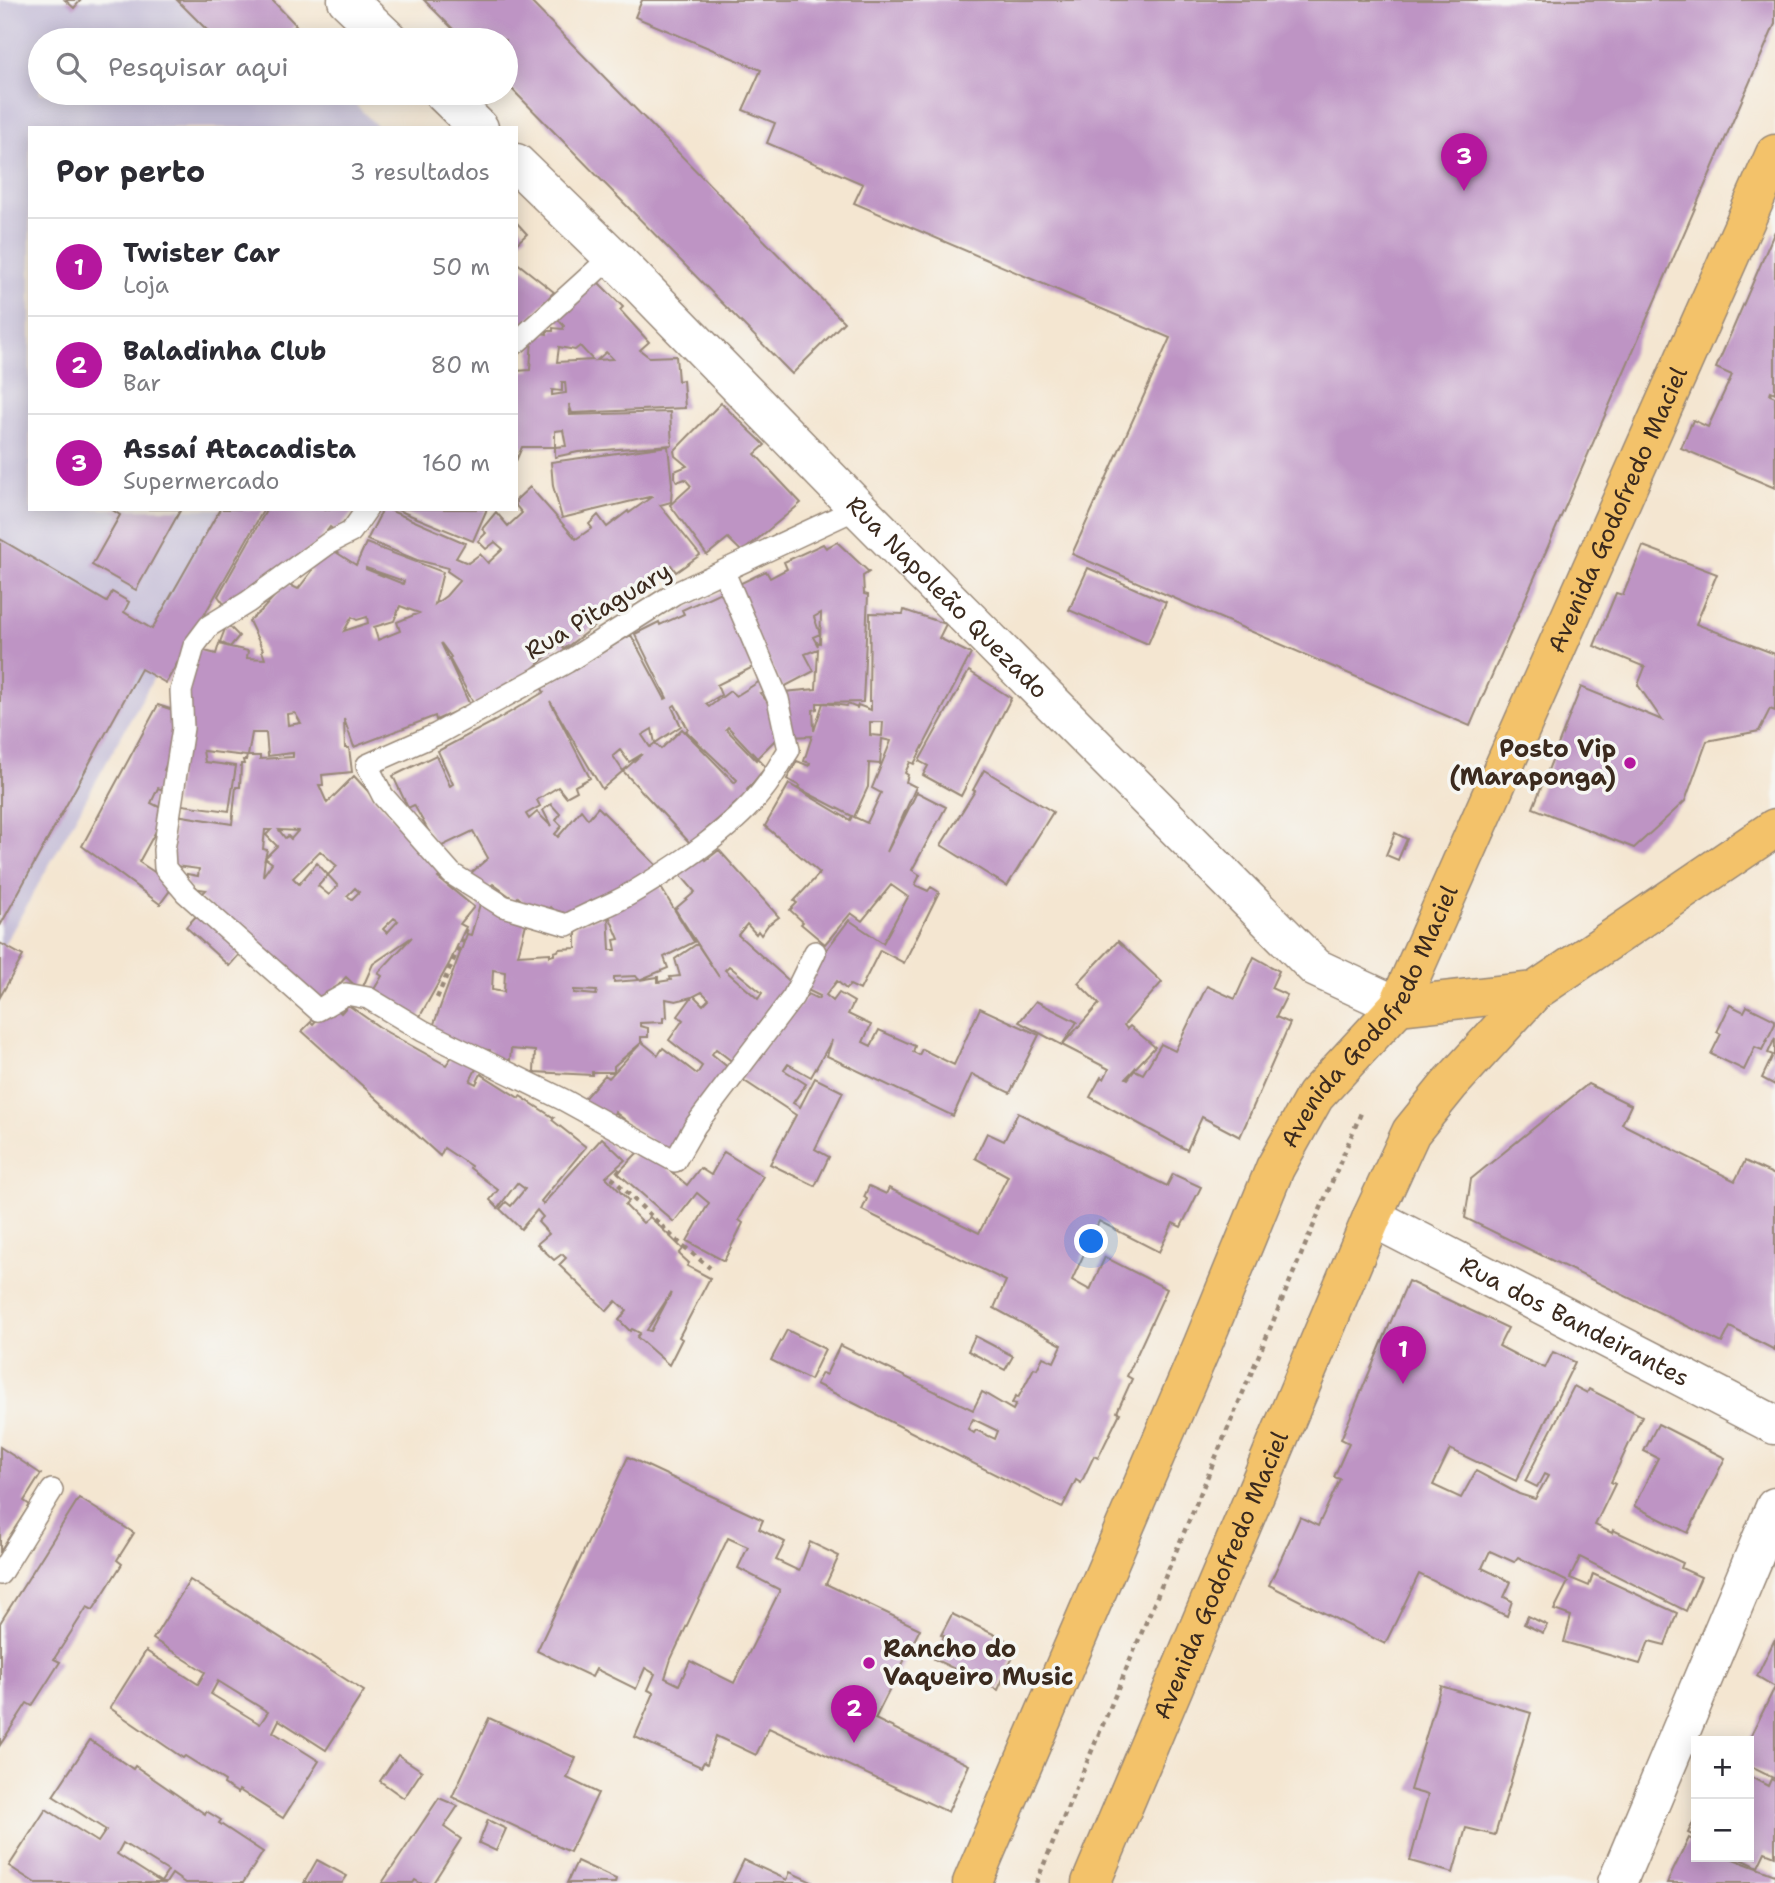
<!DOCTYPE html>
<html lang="pt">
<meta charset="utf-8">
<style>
:root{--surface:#fff;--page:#f7f7f7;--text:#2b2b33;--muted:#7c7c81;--line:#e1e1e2;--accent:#b5179e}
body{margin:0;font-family:"Shantell Sans",sans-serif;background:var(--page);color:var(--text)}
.controls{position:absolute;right:21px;bottom:21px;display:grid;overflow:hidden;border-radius:0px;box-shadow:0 4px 18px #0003}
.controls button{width:63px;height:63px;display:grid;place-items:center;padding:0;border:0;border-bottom:2px solid var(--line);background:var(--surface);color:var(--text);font:35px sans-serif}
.you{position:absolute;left:1092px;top:1242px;width:24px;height:24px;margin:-18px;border:5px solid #fff;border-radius:50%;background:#1a73e8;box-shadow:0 0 0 10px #1a73e833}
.badge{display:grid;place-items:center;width:46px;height:46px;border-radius:50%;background:var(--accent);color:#fff;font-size:23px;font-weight:700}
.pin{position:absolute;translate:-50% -58px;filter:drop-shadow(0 2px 4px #0008)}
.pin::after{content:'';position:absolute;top:37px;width:24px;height:21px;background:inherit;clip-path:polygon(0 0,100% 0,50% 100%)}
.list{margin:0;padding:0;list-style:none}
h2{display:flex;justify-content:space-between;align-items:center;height:91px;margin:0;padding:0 28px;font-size:30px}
h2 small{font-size:23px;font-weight:400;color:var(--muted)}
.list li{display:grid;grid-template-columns:46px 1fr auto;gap:21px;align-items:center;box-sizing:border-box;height:98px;padding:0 28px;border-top:2px solid var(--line)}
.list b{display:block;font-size:26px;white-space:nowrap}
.list p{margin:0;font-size:23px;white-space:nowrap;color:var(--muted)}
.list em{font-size:23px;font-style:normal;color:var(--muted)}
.icon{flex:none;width:38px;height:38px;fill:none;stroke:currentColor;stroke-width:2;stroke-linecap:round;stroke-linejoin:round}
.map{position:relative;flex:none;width:1775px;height:1883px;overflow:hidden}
.search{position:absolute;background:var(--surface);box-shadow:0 4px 18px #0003;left:28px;top:28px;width:490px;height:77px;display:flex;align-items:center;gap:18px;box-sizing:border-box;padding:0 24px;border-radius:38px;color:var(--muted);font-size:26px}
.panel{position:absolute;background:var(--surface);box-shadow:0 4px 18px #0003;left:28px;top:126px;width:490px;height:385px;border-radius:0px}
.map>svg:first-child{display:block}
</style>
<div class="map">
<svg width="1775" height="1883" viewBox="0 0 1775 1883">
<rect width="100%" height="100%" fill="#f6f6f2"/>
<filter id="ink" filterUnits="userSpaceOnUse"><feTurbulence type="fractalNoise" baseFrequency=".0143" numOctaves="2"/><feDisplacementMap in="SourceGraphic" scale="14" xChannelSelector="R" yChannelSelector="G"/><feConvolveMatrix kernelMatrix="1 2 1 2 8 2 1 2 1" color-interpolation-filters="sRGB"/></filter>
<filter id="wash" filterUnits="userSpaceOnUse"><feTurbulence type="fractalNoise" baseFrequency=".00686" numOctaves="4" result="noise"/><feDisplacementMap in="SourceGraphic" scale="28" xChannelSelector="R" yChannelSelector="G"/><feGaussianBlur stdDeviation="1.57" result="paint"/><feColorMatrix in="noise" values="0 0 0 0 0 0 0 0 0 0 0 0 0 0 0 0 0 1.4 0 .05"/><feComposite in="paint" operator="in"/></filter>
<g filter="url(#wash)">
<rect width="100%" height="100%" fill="#f4e6d1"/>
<path fill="#c7c0d8" d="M0,0H250L291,40H40V93H344L379,128H30V509H248L0,953Z"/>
<g id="blocks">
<g fill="#be94c4" fill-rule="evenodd">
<path d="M65,0H81L74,8Z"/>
<path d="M177,0H272L296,25L282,40H217Z"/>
<path d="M424,0H529L844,322L792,374L506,83V40H464Z"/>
<path d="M642,0H1775V24L1470,726L1072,554L1170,338L854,203L863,184L767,143L775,123L743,110L761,70L635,17Z"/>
<path d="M516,222L527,234L516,244Z"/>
<path d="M1775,231V393L1771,391L1770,395L1775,397V488L1681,448L1693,420L1708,427L1732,375L1716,368Z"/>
<path d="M516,262L554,292L516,333Z"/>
<path d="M595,279L623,307L620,310L649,342L640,350L649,357L676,356L678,381L683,380L685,408L572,413L569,404L570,415L670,412L672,445L578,452L555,457V447L566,446L563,430L555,431V447H522L516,461V371L530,370L532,338L537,339L541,333L547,334V331H553V328L563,329L564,326L555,316ZM580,346L593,360L557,362L559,347L575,350ZM606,352L613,359L597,360ZM562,382H565L566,393L552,395V390L562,391Z"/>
<path d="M721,403L765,445L755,454L801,503L742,552L728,538L707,555L670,505L691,486L685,479L677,482L675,478V471L687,466L675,456L674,451Z"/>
<path d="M668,446L672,484L671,502L660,505L700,555L676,572L671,565L652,580L656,584L631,603L629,600L564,649L560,644L519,681L515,678L509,682L513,687L474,704L449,658L451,657L441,643L470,705L436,720L435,716L354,747L344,719L345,748H349L352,772L322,775L323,785H319L327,803L354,776L443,873L438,878L474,907L460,924L466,927L450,962L419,1018L373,991L382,976L378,973L412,937L373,964L361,991L346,977L319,1007L199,897L206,890L186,887L187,874L198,876L199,869L168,865L176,815L232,824L236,787H240L241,764H244L243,760H246L247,756L203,751L205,762L236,766L229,811L174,804L194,648L216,654L219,644L230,647L220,642L227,624L239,636L230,647L248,651L247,658L265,659L262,651L263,650L249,621L263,609L286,583L298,589L312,571L307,569L328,547L356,565L366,543L443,572L435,604L446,596L460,580L447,571L448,568L417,560L367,540L383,509H387L465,543L456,558L468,563L480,554L488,563L503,549L495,542L486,549L478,541L486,533L482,529L496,512L508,526L522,513L516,506V500L530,487L576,539L592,528L589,524L598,515L607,527L628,511L629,513L653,496L562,518L553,486L551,462ZM366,568L404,581L403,584L366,569ZM400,606L419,613L397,622L400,631L378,640L374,627L394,621ZM352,617L357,620L367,617L368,623L344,631ZM295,713L301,723L288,725L287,714ZM252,733H266L268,756L293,753V757L260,759V756H248ZM265,830H271L266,835L277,846L265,858L267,850L263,849ZM279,830L298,831L291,839L288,836L285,838ZM320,851L337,866L328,875L338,886L329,895L318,886L328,875L317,863L299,884L293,878ZM265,858L272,863L263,876ZM355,888L359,892L352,899L347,896ZM394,918L398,921L387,933L383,929Z"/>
<path d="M111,509H181L136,590L92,565L120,515Z"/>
<path d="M220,509H264L166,683L141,669L0,926V539L107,602L112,592L129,602L124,612L152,629Z"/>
<path d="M267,509H361L354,511L336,532L330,527L317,544L227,608L218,596Z"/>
<path d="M395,509H487L473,541Z"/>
<path d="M837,542L869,572L863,576L864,594L868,595L863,702L822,703H817V709L813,710L814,731L823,703L847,706L848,704L857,708L858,705L871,710V701H869L870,613L903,614L904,610L946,624L939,638L971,654L914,764L910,762L905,773L908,775L906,782L916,787L887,852L917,792L946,807L912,870L920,875L915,885L928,891L931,887L939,892L904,963L880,950L860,990L850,985L846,989L837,981L826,995L833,1001L839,993L854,1002L848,1014L871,1025L863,1042L871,1046L879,1030L915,1046L913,1052L919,1055L922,1049L954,1065L980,1008L1039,1035L1010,1093L972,1074L953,1116L827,1056L832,1040L811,1077L788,1064L784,1070L806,1084L793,1103L800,1107L815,1078L843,1092L815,1149L829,1157L815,1186L770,1164L796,1115L737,1076L791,1016L808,994L818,999L820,996L801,987L805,978L849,920L883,943L908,897L891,885L862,921L851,913L825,944L801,924L803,922L790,910L797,903L794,901L820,873L765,826L789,784L850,820L852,816L798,788L800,786L787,779L797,761L809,766L810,763L804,761L812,736L789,737L784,692L816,689L818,649L805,654L814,671L782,688L733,587L766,571L770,578L787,569L784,562L823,544L826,548ZM821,613L820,643L817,642L818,646L813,637L820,634L814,617ZM870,722H883L882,736L870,735ZM882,739L891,741L872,788L881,793L867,823L854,817L868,787L869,763L880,764Z"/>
<path d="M1643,546L1717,574L1696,624L1775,654V711L1770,709L1759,731L1707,741L1685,801L1634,848L1533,808L1581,687L1662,720L1638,685L1645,667L1594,646L1616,593L1623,595Z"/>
<path d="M1088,568L1166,602L1148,644L1069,610Z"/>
<path d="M725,590L759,664L717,685L721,695L706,704L709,707L730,691L736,696L765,678L769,691L760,693L775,710L782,733L757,758L766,767L747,790L748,792L723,815L690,843L623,771L642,754L629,762L620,750L613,756L623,771L602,789L550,701L590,778L575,786L577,791L566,797L558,787L537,800L540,806L526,814L529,819L537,812L551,826L543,810L551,804L560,814L556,820L562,826L555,834L558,837L581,810L588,819L598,807L656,865L640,877L630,890L625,884L567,923L551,907L547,913L528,906L518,897L516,901L493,884L486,890L470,874L488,858L473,831L438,848L414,805L408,808L393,776L436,755L450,786L453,784L438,751L495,721L544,692L541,687L631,635L665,699L667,698L635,634L659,622L660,625L684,614L682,610ZM675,705L688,729L686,731L737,780L735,783L682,729L661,749L655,743L650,747L642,735L652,729L655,743L681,726L672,707ZM728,727L757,758L756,760L726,729Z"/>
<path d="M969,671L1011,698L961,796L923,775L928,766L919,761Z"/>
<path d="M158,705L179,712L176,742L164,770L173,773L166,791L158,788L151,803L167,811L139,862L174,885L160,904L82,846Z"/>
<path d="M984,770L1053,812L1007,886L941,845L975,791L973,790Z"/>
<path d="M1395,833L1407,839L1398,860L1386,855Z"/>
<path d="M719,850L779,917L768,925L761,935L758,931L756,934L747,924L738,935L795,986L734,1063L716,1049L712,1054L731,1070L672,1157L615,1112L608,1123L581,1102L605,1075L609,1078L642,1042L658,1055L663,1048L697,1074L702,1066L669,1040L683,1020L678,1016L692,997L676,1001L666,999L667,1017L663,1018V1022L640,1023V1026L648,1028V1037H641V1043L614,1066V1072H592V1075L534,1072L535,1051L511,1049L510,1060L490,1059V1050L453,1045L431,1032L467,934L471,935L480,904L528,916L518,955L550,953V956L554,955V952L558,951L559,949L576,948V924L608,914L610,950H616L614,940L619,939L607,911L660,886L694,942L664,957L668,968L639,980L658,977V982L671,980L670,977L680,976L675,959L697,944L719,977L675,909L695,892L679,873L702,855L706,860ZM729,966L762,993L758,999L725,970ZM493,970L505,972L504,992L492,990ZM636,976L639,980L614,982V977ZM574,990L597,991L596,995L574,993ZM702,992L709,999L703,1005L694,996Z"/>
<path d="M199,913L243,950L229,966L186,927Z"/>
<path d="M1118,941L1162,982L1124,1025L1127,1029L1130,1026L1155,1047L1126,1078L1128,1079L1135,1070L1143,1074L1161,1044L1175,1051L1207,986L1235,999L1254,957L1279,971L1271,988L1287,995L1276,1017L1290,1023L1240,1137L1202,1117L1187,1150L1090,1097L1101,1077L1104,1079L1109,1069L1062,1045L1019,1022L1036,1001L1077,1022L1062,1045L1099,1004L1078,983Z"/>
<path d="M0,943L23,956L0,997Z"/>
<path d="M331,1004L341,1013L348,1005L385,1031L446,1065L456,1051L477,1067L470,1081L476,1084L481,1074L519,1098L520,1096L554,1118L552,1120L586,1147L541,1201L543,1204L602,1138L625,1160L606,1177L629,1201L625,1205L643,1223L650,1217L683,1249L679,1254L689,1263L687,1266L710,1278L679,1337L682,1339L669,1365L637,1337L640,1333L632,1329L630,1331L619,1320L627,1311L616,1301L607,1311L559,1265L566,1258L562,1254L554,1260L537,1244L549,1234L538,1222L543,1217L537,1210L521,1229L500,1209L506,1202L511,1206L525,1189L517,1183L498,1208L490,1200L498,1190L470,1168L471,1166L444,1148L440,1156L302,1031L311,1022L313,1024ZM671,1293L651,1331L647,1330Z"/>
<path d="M1730,1005L1744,1012L1747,1006L1775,1020V1024L1762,1050L1755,1047L1744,1070L1711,1054L1721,1034L1717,1032Z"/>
<path d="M1775,1038V1085L1762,1078L1773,1055L1768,1053Z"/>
<path d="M1588,1084L1631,1105L1622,1124L1735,1181L1745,1161L1775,1175V1350L1730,1327L1722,1343L1465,1218L1471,1179Z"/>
<path d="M1018,1113L1167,1186L1173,1174L1201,1187L1181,1227L1173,1223L1159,1252L1099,1221L1072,1280L1090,1290L1105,1257L1167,1289L1127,1376L1132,1379L1117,1412L1120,1413L1098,1458L1094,1456L1081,1483L1076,1480L1062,1508L816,1384L822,1373L826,1375L840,1345L973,1410L982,1392L1013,1410L1016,1404L1012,1403L1016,1396L1018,1398L1034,1368L1037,1369L1043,1357L1054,1362L1062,1345L994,1308L1006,1281L862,1210L867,1199L864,1197L869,1186L886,1194L889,1188L979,1233L1008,1176L975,1158L987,1133L1004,1141ZM973,1419L998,1431L995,1439L976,1430L974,1433L968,1429Z"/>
<path d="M645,1149L687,1185L700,1168L711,1175L724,1152L763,1176L739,1220L743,1223L724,1261L687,1241L709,1203L697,1193L674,1222L618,1173L640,1150Z"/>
<path d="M1408,1281L1508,1328L1499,1346L1522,1358L1545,1368L1553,1352L1575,1362L1516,1481L1450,1449L1433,1485L1461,1498L1476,1471L1519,1494L1535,1499L1548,1476L1544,1474L1537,1487L1525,1481L1574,1386L1587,1393L1589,1389L1642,1416L1611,1482L1615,1484L1595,1525L1612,1533L1613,1530L1683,1563L1681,1568L1701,1577L1686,1611L1580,1557L1570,1578L1589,1586L1593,1574L1677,1613L1665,1645L1649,1641L1640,1664L1564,1642L1571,1616L1554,1610L1568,1582L1518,1557L1514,1562L1490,1551L1482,1568L1511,1582L1504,1597L1512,1601L1507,1616L1419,1574L1385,1644L1269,1585L1300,1517L1318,1526L1340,1479L1334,1477L1349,1443L1341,1439Z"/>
<path d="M787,1330L825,1349L810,1380L771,1360Z"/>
<path d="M975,1336L1013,1356L1005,1370L968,1351Z"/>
<path d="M1658,1424L1725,1458L1688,1533L1634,1506L1658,1458L1644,1451Z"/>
<path d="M0,1447L41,1474L24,1501L30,1505L0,1551Z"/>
<path d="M628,1457L763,1520L759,1529L785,1542L776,1560L799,1571L810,1542L839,1556L826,1584L920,1629L875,1719L969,1765L948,1812L769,1728L756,1755L716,1736L707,1764L704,1762L701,1767L635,1737L654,1693L648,1690L655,1674L645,1668L636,1689L596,1669L592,1677L537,1651ZM728,1538L748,1547L738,1568L780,1590L734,1683L690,1661L679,1685L665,1678L671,1659Z"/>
<path d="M79,1498L134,1533L117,1560L122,1564L93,1610L87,1607L54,1659L60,1662L32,1706L27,1703L0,1745V1623Z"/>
<path d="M190,1580L364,1691L326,1750L279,1720L273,1732L319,1761L283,1818L239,1790L238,1793L224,1784L225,1781L185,1756L183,1758L110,1708L146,1651L198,1684L205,1672L153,1639ZM218,1681L268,1712L260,1724L211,1694Z"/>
<path d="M952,1614L1018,1646L998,1690L934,1659L944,1636L941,1635Z"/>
<path d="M1528,1616L1547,1625L1543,1633L1524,1624Z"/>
<path d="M1775,1639V1779L1749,1766V1740L1775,1687L1757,1676Z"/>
<path d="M1441,1686L1531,1713L1495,1835L1466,1828L1453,1873L1410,1861L1428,1795L1410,1790Z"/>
<path d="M489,1718L576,1758L567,1778L598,1793L570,1852L452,1797Z"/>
<path d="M90,1740L133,1769L135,1766L205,1814L206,1811L221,1820L219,1823L263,1852L243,1883H185L172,1874L166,1883H35L9,1866L46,1809L98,1842L106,1830L53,1796ZM123,1843L168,1871L161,1882L117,1854Z"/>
<path d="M398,1755L422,1771L404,1798L380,1781Z"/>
<path d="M1749,1776L1768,1786L1771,1779L1775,1781V1856L1765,1852L1758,1867L1737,1857H1749Z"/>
<path d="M439,1798L458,1806L444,1827L461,1839L433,1883H420L415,1880L413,1883H382Z"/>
<path d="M1696,1816V1837L1688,1833Z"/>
<path d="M488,1820L506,1829L496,1851L479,1843Z"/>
<path d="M1689,1838L1696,1842V1857H1728L1775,1875V1883H1667Z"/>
<path d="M317,1860L347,1876L342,1883H304Z"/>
<path d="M744,1860L787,1880L790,1872L814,1883H733Z"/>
<path d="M577,1861L616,1879L615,1883H567Z"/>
</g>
</g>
</g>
<g filter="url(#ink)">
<use href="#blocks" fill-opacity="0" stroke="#988878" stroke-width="2"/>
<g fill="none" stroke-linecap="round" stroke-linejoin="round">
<g stroke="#988878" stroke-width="24">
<g id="service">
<path d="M516,343L612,256"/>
<path d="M367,509L351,532L329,543L248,602L209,626L194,646L181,691L183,728L164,850L165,868L186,893L318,1010L346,994L368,998L423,1031L564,1100L675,1161L695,1126L793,997L815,952"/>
<path d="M724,572L778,699L789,750C781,762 774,775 766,786C736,827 674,868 630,894C610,906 587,913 567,925L503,906L452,874L383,796L367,765L437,734L567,662L674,594L858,508"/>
<path d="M0,1574L52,1490"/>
</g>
</g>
<g stroke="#988878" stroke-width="41">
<g id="minor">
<path d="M347,0L389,40"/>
<path d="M443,93L479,128"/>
<path id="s1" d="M516,163L612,256L858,508L1316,968L1398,1006"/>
<path id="s2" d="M1372,1217L1775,1425"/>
<path d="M1617,1883L1775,1507"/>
</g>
</g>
<g stroke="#988878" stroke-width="41">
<g id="primary">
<path d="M1398,1006L1535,991L1775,828"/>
<path id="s3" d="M972,1883L1203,1344L1275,1168L1315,1096L1398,1006L1775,154"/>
<path id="s4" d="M1091,1883L1372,1217L1411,1132L1449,1085L1535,991"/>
</g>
</g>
<g stroke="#988878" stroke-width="4.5" stroke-dasharray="5 5" stroke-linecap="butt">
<path d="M437,998L468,926"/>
<path d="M620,1169L613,1179L675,1239L710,1268"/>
<path d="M1036,1883L1361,1113"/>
</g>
<use href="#service" stroke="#fff" stroke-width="21"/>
<use href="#minor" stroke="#fff" stroke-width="38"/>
<use href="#primary" stroke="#f3c26a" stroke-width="38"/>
</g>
</g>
<g fill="#b5179e" stroke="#f6f6f2" stroke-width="2.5">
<circle cx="1630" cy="763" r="7"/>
<circle cx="869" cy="1663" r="7"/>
</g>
<g text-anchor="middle" stroke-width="7" stroke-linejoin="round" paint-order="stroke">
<g font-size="24" fill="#3b2a1e" stroke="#f6f6f2">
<text dy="8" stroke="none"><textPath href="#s3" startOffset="1524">Avenida Godofredo Maciel</textPath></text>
<text dy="8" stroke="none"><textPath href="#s1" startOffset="612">Rua Napoleão Quezado</textPath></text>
<text transform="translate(598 611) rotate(-31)" y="8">Rua Pitaguary</text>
<text dy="8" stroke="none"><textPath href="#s3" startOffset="957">Avenida Godofredo Maciel</textPath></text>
<text dy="8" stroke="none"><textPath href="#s2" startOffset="228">Rua dos Bandeirantes</textPath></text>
<text dy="8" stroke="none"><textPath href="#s4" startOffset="334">Avenida Godofredo Maciel</textPath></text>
</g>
<g font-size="24" font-weight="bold" fill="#3b2a1e" stroke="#f6f6f2" text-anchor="end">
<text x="1616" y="757">Posto Vip<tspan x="1616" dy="28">(Maraponga)</tspan></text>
<text x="883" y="1657" text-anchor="start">Rancho do<tspan x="883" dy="28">Vaqueiro Music</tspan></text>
</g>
</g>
</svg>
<div class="controls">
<button>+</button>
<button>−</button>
</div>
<div class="you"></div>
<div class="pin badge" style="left:1403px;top:1384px">1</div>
<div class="pin badge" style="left:854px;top:1743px">2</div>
<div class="pin badge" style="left:1464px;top:191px">3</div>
<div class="search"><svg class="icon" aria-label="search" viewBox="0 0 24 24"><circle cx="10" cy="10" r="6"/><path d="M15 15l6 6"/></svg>Pesquisar aqui</div>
<section class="panel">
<h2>Por perto<small>3 resultados</small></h2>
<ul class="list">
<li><span class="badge">1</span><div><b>Twister Car</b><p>Loja</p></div><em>50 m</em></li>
<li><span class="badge">2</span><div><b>Baladinha Club</b><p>Bar</p></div><em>80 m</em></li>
<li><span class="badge">3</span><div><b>Assaí Atacadista</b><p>Supermercado</p></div><em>160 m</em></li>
</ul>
</section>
</div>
